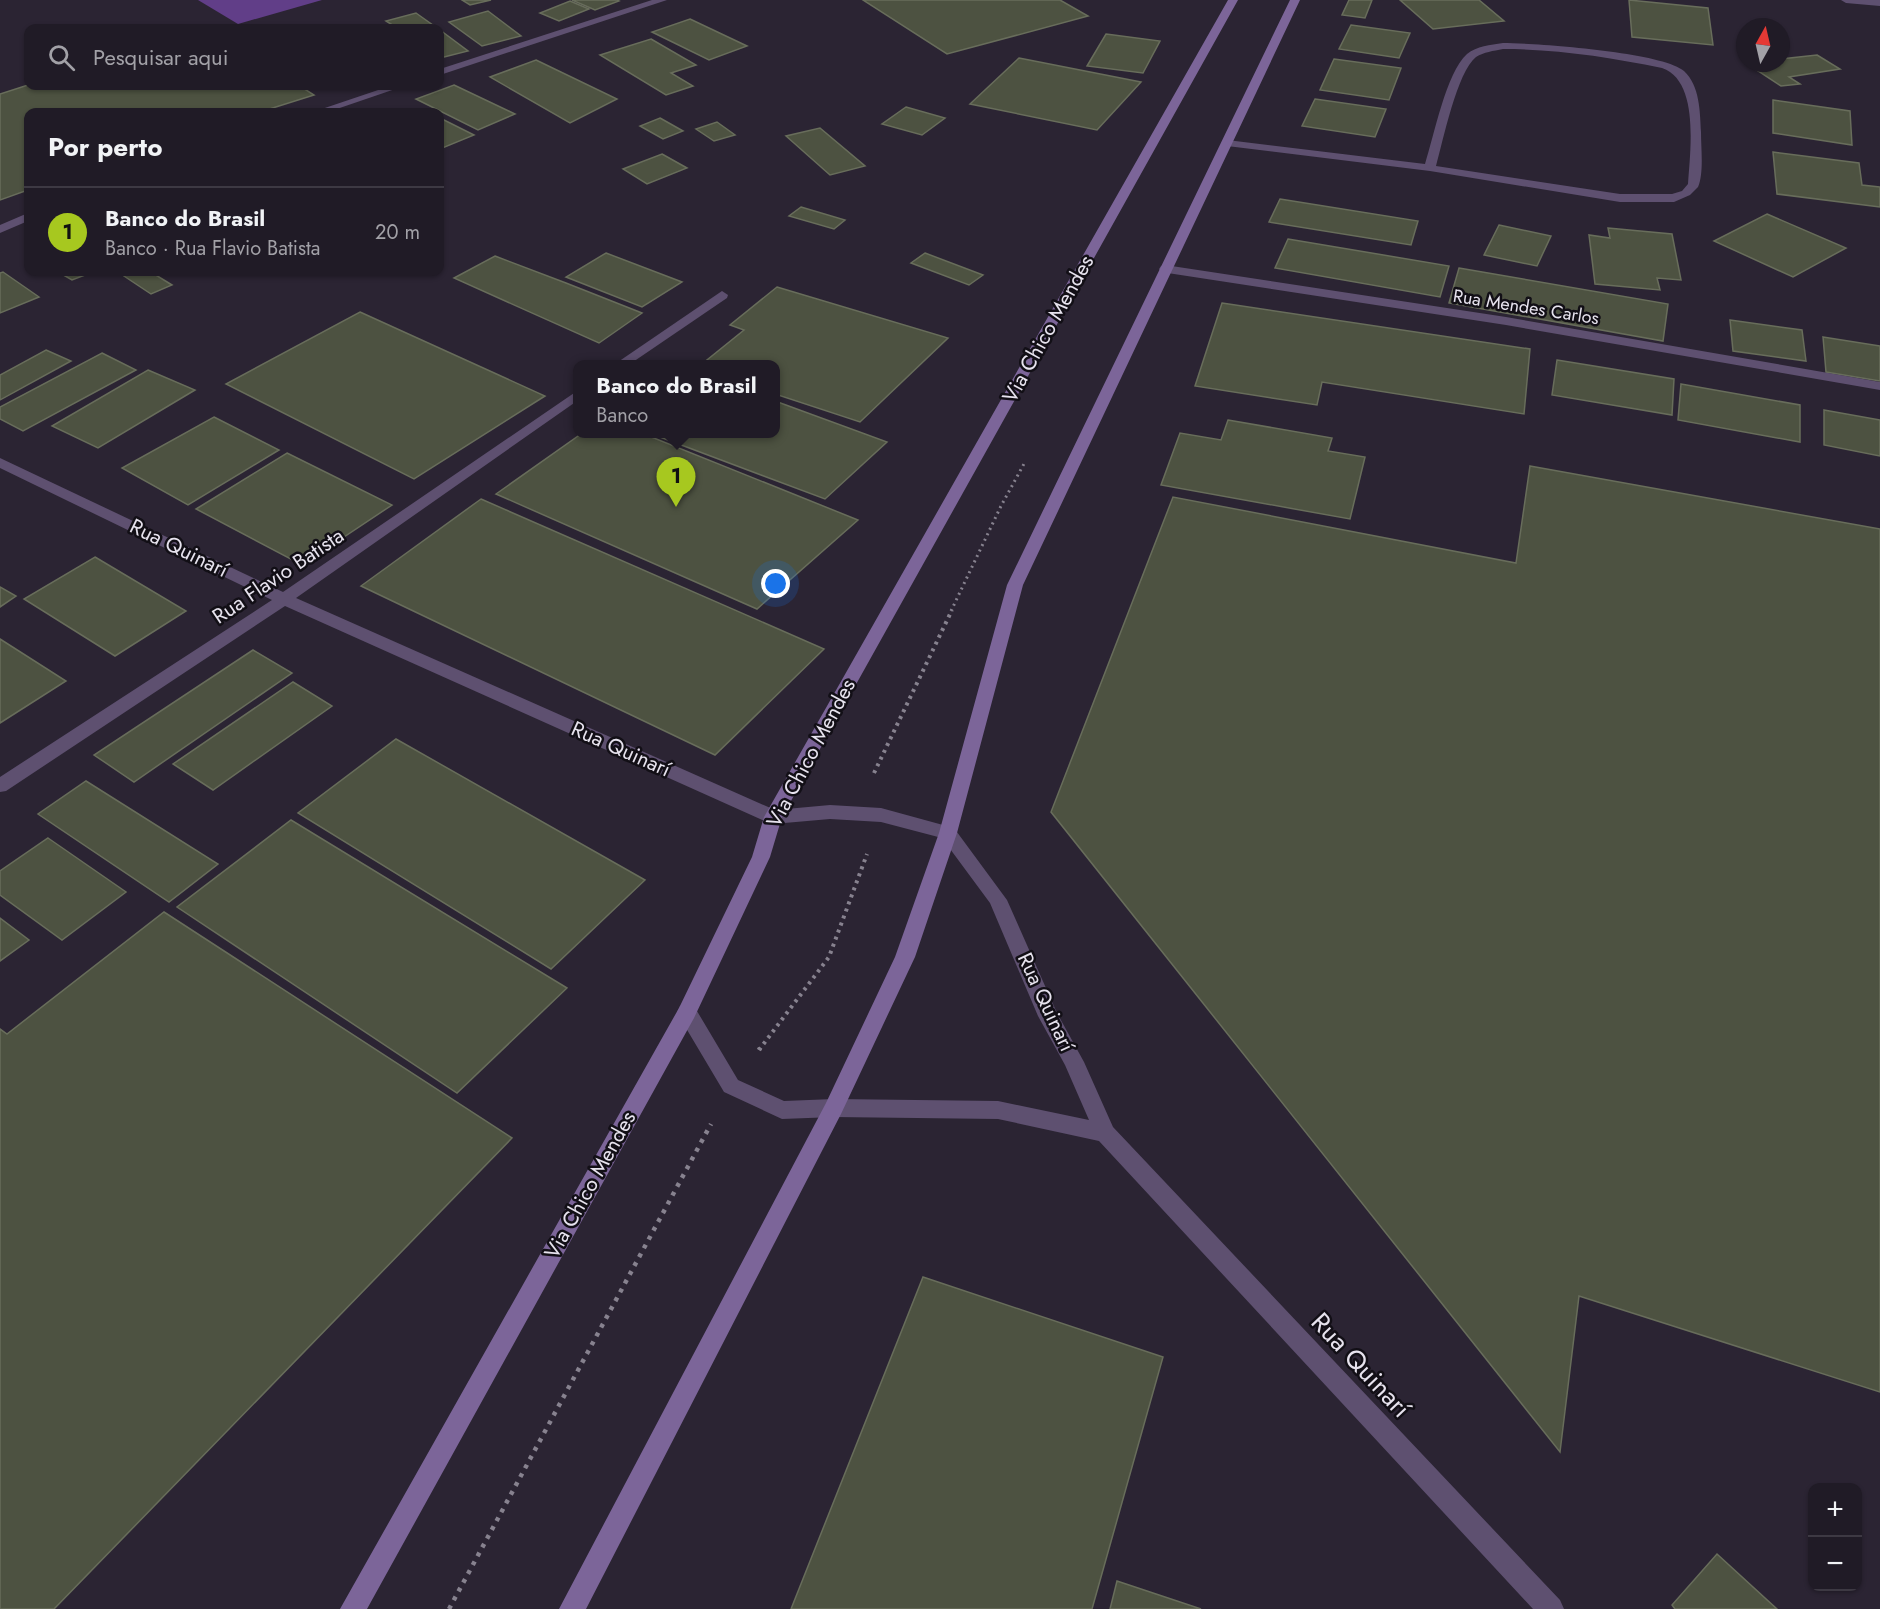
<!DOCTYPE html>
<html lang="pt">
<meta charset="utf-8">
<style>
:root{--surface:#201b26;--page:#2d2832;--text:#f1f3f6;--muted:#a2a1a7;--line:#3d3943;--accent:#a7c81f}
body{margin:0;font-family:Jost,sans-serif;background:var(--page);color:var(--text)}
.controls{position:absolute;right:18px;bottom:18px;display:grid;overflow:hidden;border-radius:12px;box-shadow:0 2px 4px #0004}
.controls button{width:54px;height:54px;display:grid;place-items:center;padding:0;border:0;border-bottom:2px solid var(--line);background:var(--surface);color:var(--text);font:30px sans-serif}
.compass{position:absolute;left:1736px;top:18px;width:54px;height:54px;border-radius:50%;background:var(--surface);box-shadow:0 2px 4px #0004;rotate:8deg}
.you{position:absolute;left:776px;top:584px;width:21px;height:21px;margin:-15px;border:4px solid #fff;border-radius:50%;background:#1a73e8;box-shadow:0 0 0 9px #1a73e833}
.badge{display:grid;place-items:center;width:39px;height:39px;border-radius:50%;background:var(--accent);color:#111;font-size:20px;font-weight:700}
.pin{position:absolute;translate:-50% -50px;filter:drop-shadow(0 2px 3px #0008)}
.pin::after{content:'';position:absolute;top:32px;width:21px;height:18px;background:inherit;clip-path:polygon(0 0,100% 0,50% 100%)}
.popup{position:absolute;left:573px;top:360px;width:207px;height:78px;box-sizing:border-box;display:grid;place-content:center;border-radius:12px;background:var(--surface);filter:drop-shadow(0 2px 4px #0005);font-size:20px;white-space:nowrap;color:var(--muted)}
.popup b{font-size:22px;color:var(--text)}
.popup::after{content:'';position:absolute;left:50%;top:100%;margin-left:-12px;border:12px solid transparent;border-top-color:var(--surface)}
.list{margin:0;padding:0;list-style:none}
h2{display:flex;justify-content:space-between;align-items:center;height:78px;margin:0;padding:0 24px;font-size:26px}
h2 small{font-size:20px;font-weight:400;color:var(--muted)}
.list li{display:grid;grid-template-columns:39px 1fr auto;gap:18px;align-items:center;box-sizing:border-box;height:90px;padding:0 24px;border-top:2px solid var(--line)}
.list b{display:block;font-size:22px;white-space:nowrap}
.list p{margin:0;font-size:20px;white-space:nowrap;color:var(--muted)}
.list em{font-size:20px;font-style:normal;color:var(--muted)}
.icon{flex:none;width:33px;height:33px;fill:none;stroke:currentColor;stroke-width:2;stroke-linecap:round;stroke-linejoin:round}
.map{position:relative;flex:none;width:1880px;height:1609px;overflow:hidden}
.search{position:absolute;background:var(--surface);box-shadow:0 2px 4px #0004;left:24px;top:24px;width:420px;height:66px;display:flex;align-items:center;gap:15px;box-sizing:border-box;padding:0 21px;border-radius:12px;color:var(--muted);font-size:22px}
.panel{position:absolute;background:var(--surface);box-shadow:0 2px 4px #0004;left:24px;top:108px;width:420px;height:168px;border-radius:12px}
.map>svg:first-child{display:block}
</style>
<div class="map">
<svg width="1880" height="1609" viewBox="0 0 1880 1609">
<rect width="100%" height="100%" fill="#2b2433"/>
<path fill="#613e88" d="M198,0H322L238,24Z"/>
<g fill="#4d5241" stroke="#686d5b" stroke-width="1.5">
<path d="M462,0H491L470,5Z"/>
<path d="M572,0H617L619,1L595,10Z"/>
<path d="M863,0H1060L1088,16L947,54Z"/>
<path d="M1349,0H1372L1365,18L1342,15Z"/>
<path d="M1400,0H1479L1504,21L1433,29Z"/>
<path d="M1629,0L1708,8L1713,45L1632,37Z"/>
<path d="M570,1L589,9L559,21L540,13Z"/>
<path d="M488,11L521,36L482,46L449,22Z"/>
<path d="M416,13L437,28H397L386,21Z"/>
<path d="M690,19L747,46L709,60L652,32Z"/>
<path d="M1351,25L1410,33L1399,58L1339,49Z"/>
<path d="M440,30L468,51L440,58Z"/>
<path d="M1106,34L1160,41L1143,73L1087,66Z"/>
<path d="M651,39L696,65L671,73L693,86L666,95L600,55Z"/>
<path d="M1817,55L1840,69L1789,77L1800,84L1781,86L1746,63H1781V59Z"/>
<path d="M1019,58L1141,82L1097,130L970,104Z"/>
<path d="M1334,59L1401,68L1389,100L1320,90Z"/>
<path d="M536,60L617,99L570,123L490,77Z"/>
<path d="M28,85L300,86L314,95L260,112H28V190L0,200V94Z"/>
<path d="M454,85L515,114L478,130L416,99Z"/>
<path d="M1315,99L1386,109L1375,137L1302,126Z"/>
<path d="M1773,100L1850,111L1852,145L1773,133Z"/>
<path d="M906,107L945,118L922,135L882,124Z"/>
<path d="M440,118L474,135L440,149Z"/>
<path d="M660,118L683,131L663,139L640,126Z"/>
<path d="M717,122L735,135L714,141L696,129Z"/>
<path d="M820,128L865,166L830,175L786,136Z"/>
<path d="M1773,152L1859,163L1862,185L1880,187V207L1777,194Z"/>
<path d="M662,154L687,168L647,184L623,169Z"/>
<path d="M1280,199L1418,221L1411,245L1269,222Z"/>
<path d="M801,207L845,220L834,229L789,216Z"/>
<path d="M1767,214L1846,248L1793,277L1714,241Z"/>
<path d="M1499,225L1551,236L1537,266L1484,255Z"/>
<path d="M1608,228L1672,234L1681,280L1657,278L1660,290L1595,284L1589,235L1610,238Z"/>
<path d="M1288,239L1449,266L1440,297L1275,268Z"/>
<path d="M606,253L682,282L642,307L566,277Z"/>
<path d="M925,253L983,275L969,285L911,263Z"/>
<path d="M495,256L566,283L642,313L599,343L454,278Z"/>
<path d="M1459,268L1668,304L1663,341L1449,303Z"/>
<path d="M3,272L39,297L0,313V273Z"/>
<path d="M58,272H93L72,280Z"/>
<path d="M127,272H151L172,285L151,294L121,274Z"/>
<path d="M777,287L948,338L860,422L775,394V364H702L744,330L730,325Z"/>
<path d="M1222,303L1530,349L1524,414L1322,382L1317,405L1195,386Z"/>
<path d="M360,312L545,396L414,479L226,384Z"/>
<path d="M1730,320L1802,330L1806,361L1733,351Z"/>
<path d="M1823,337L1880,346V381L1826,372Z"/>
<path d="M46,350L71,361L0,400V375Z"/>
<path d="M102,353L136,370L23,431L0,419V407Z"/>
<path d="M1557,360L1674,379L1672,415L1552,395Z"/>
<path d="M148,370L195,390L98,448L52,426Z"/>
<path d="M1681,384L1800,405V442L1678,420Z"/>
<path d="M775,401L887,442L825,499L652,434H775Z"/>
<path d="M1824,410L1880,420V456L1824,445Z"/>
<path d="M214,417L279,450L188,505L122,468Z"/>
<path d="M1228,420L1332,438L1328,451L1365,457L1350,519L1161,485L1180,433L1221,440Z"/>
<path d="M581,434H644L858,520L757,609L496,494Z"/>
<path d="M287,453L392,505L302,565L196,509Z"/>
<path d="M1530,466L1880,529V1392L1579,1296L1560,1452L1051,812L1173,497L1516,563Z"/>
<path d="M481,499L824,649L715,755L361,586Z"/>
<path d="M95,557L186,611L115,656L24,599Z"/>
<path d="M0,587L16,596L0,607Z"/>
<path d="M0,639L66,681L0,723Z"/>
<path d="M253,650L292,673L134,782L94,755Z"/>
<path d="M293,682L332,706L213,790L173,764Z"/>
<path d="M396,739L645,880L551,969L298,813Z"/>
<path d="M86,781L218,864L169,902L38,814Z"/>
<path d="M291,820L567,988L457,1093L177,907Z"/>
<path d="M48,838L126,892L62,940L0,895V871Z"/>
<path d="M164,912L512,1138L54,1609H0V1029L7,1034Z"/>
<path d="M0,918L29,940L0,961Z"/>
<path d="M923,1277L1163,1357L1092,1609H791Z"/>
<path d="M1717,1554L1777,1609H1675L1672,1605Z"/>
<path d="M1117,1581L1201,1609H1110Z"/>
</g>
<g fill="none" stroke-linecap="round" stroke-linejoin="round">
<path stroke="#87828f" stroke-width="3" stroke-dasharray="2 4" stroke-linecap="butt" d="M951,611L1001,506L1025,462"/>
<g stroke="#87828f" stroke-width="4" stroke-dasharray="3 4.5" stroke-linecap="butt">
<path d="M874,773L952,610"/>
<path d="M759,1050L829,957L867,854"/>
</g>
<g stroke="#87828f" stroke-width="4.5" stroke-dasharray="4 6" stroke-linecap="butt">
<path d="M759,1050L760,1048"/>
<path d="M449,1609L711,1124"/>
</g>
<path fill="#5e5070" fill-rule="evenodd" d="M1841,0H1880V6L1846,3Z"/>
<g fill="#5e5070" fill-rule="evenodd">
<path d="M652,0H667L440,75V69Z"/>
<path d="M1503,43C1535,43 1663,52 1684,71C1700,86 1700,112 1701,132C1701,149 1704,173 1698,187L1690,195L1674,202H1620L1430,171L1227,146L1221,143L1227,140L1425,164C1434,136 1446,73 1467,54C1477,46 1490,45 1503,43ZM1503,49C1556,49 1609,57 1662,68C1700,81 1690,152 1688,184L1682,191L1672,194H1620L1436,166C1443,141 1457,72 1476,57C1484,52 1493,51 1503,49Z"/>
<path d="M390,86H404L328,112H313Z"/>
<path d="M28,213V221L0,233V225Z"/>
<path d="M1165,265L1506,317L1880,382V390L1506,325L1161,272L1159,269L1161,266Z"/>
<path d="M722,291L728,295L727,298L630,364H615Z"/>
<path d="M577,391V401L296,598L775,810L830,805L881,808L954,828L1007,900L1057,1013L1084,1062L1113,1127L1560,1600L1564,1609H1533L1099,1141L998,1119L834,1117L782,1119L724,1092L680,1018L677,1012L680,1006L687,1004L694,1006L738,1080L784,1101L834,1099L998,1101L1089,1120L1065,1065L1038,1016L990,903L942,838L881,822L830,819L773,824L767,822L285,606L6,791L0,792V777L272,600L0,468V458L283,592Z"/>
</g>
<g fill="#7c6599" fill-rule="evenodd">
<path d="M1228,0H1238L782,817L770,857L694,1018L367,1609H340L679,1008L752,857L764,817Z"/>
<path d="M1290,0H1300L1023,585L957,833L915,957L841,1114L586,1609H559L826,1103L895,957L939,833L1007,585Z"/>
</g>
</g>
<g text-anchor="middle" stroke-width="5" stroke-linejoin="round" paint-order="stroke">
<g font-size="18" fill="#e7e3ee" stroke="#120f16">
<text transform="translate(1526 307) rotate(9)" y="6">Rua Mendes Carlos</text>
</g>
<g font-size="21" fill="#e7e3ee" stroke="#120f16">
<text transform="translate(1048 329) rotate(-61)" y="7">Via Chico Mendes</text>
<text transform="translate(179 548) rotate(26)" y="7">Rua Quinarí</text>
<text transform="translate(278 576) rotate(-34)" y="7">Rua Flavio Batista</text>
<text transform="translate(621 749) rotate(24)" y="7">Rua Quinarí</text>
<text transform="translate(811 753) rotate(-62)" y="7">Via Chico Mendes</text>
<text transform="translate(1046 1002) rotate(65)" y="7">Rua Quinarí</text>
<text transform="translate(590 1185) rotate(-61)" y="7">Via Chico Mendes</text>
</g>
<g font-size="26" fill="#e7e3ee" stroke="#120f16">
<text transform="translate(1361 1365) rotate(47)" y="9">Rua Quinarí</text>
</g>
</g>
</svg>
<div class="controls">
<button>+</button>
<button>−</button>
</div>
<svg class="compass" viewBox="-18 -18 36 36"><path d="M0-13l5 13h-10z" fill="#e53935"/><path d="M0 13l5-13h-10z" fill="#a2a1a7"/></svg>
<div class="you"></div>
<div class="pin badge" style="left:676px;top:507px">1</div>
<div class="popup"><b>Banco do Brasil</b>Banco</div>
<div class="search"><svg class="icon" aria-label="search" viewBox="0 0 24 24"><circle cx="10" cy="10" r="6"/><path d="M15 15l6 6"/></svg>Pesquisar aqui</div>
<section class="panel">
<h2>Por perto<small></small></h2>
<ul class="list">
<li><span class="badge">1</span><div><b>Banco do Brasil</b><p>Banco · Rua Flavio Batista</p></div><em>20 m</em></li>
</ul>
</section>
</div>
